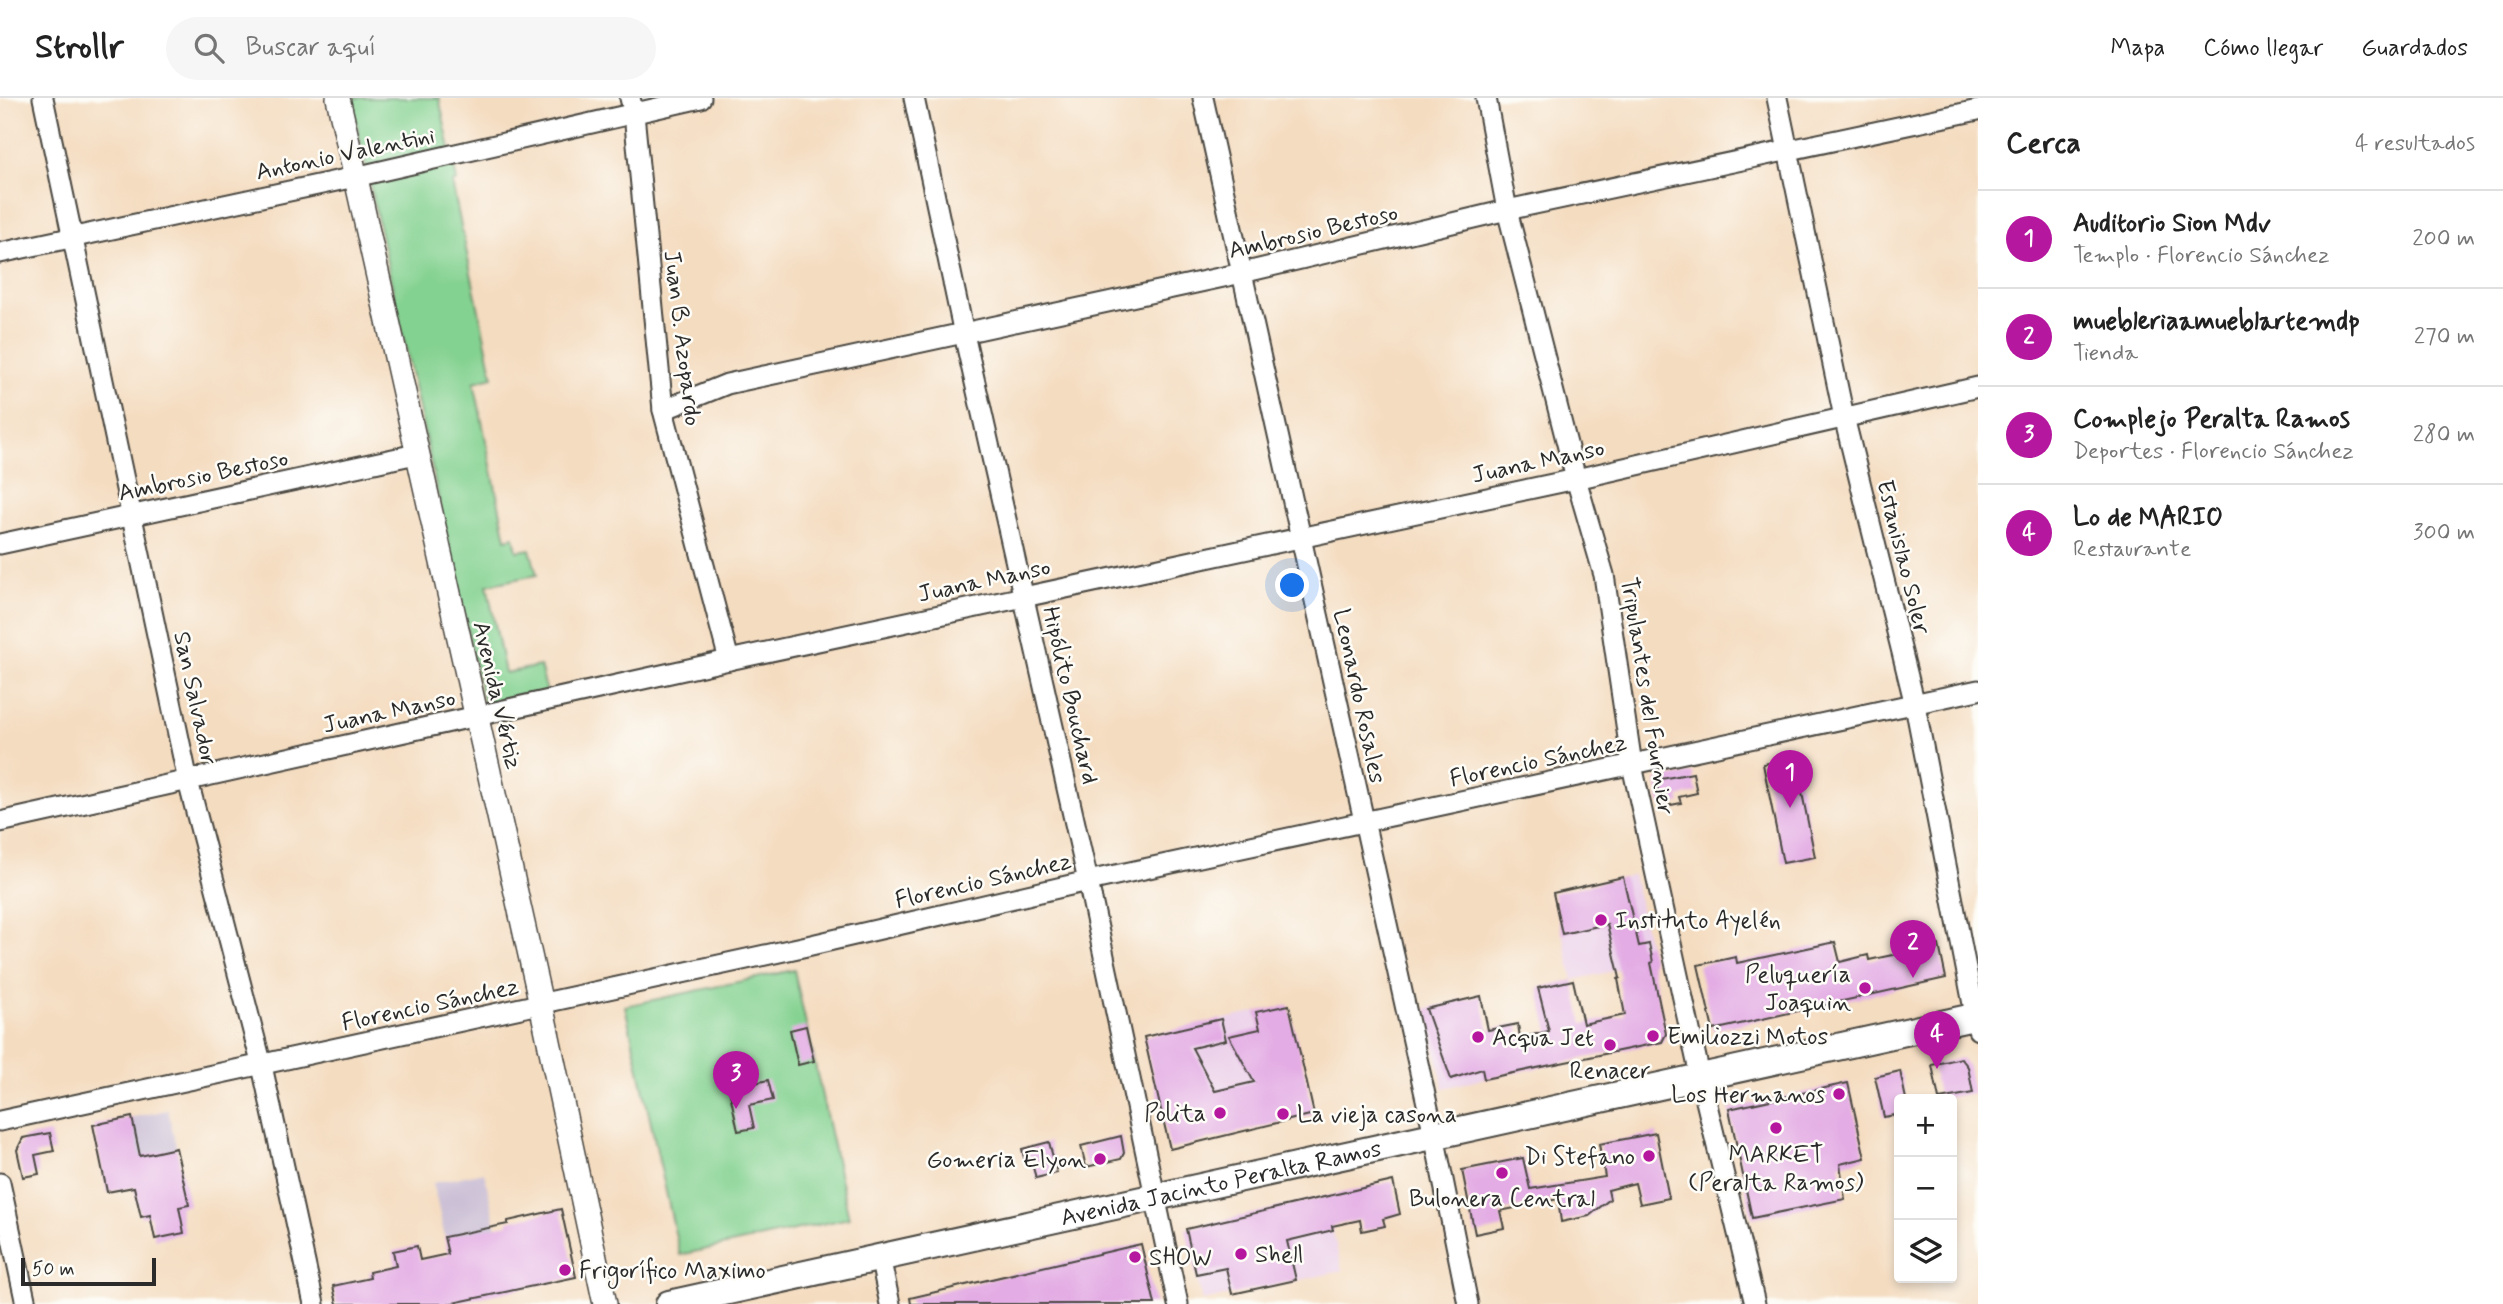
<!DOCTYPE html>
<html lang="es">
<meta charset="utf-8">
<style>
:root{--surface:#fff;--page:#f6f6f6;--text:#222;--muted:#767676;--line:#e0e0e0;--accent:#b5179e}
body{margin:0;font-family:Mynerve,sans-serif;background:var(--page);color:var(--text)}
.controls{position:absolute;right:21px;bottom:21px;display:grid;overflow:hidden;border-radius:7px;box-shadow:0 4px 10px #0003}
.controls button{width:63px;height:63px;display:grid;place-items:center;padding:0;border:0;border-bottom:2px solid var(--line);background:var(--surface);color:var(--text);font:35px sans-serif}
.scale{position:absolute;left:21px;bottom:18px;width:135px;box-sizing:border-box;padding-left:7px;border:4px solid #2b2b2b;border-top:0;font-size:19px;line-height:24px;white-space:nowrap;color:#2b2b2b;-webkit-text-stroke:5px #fdfcf7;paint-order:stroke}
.you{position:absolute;left:1293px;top:488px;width:24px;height:24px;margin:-18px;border:5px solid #fff;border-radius:50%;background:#1a73e8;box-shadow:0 0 0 10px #1a73e833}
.badge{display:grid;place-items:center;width:46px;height:46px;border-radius:50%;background:var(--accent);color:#fff;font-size:23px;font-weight:700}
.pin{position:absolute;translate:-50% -58px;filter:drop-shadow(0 2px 4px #0008)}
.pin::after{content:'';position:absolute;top:37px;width:24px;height:21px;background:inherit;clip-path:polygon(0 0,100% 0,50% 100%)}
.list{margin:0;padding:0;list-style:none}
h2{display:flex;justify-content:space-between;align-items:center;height:91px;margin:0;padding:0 28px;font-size:30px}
h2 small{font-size:23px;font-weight:400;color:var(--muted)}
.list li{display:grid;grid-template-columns:46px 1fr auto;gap:21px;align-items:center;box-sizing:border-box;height:98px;padding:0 28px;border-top:2px solid var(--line)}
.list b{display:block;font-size:26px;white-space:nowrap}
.list p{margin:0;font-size:23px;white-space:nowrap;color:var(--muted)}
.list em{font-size:23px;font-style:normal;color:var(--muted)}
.icon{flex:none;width:38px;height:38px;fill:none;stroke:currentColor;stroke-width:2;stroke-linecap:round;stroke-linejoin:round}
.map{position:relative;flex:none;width:1978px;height:1206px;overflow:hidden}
header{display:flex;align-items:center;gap:42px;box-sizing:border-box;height:98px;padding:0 35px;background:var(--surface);border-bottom:2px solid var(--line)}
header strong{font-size:33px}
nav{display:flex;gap:38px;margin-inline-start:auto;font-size:24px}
.search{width:490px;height:63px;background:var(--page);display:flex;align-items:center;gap:18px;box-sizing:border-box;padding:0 24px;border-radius:38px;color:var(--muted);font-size:26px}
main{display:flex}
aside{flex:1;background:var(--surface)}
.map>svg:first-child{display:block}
</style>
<header>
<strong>Strollr</strong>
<div class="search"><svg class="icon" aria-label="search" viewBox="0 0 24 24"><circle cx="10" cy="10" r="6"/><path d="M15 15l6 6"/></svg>Buscar aquí</div>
<nav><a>Mapa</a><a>Cómo llegar</a><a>Guardados</a></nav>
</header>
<main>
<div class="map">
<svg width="1978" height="1206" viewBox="0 0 1978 1206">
<rect width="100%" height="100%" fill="#fdfcf7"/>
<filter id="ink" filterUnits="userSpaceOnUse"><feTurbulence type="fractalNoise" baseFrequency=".0143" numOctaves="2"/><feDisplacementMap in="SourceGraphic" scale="14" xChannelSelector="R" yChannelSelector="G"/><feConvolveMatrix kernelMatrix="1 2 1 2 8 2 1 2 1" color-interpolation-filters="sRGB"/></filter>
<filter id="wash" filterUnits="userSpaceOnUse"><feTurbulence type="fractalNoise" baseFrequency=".00686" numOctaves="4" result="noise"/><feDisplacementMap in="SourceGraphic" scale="28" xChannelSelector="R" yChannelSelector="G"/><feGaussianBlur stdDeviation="1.57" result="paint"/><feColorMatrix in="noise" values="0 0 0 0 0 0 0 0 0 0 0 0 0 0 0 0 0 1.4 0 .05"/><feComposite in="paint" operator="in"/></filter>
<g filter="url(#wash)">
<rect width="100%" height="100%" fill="#f4dcc0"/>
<g fill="#ecd1ea">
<path d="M1633,777L1653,864L1573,882L1553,795Z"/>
<path d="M1481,898L1499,977L1444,990L1426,911Z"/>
<path d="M1256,914L1281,1024L1170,1051L1144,939Z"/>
<path d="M1325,1099L1342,1173L1202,1203L1186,1131Z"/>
</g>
<g fill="#cbbfd5">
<path d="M168,1012L189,1107L179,1109L184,1135L155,1141L150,1117L141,1119L120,1022Z"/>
<path d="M484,1074L510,1192L459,1204L433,1085Z"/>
</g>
<g fill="#84d291" stroke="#587e5e" stroke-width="2">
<path d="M351,0H439L457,83L452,85L493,279L474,284L506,441L514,439L517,453L530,451L537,477L487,487L505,575L540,568L547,595L484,608Z"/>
<path d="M794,872L849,1120L680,1157L625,908Z"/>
</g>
<g id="blocks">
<g fill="#e3ace4">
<path d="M1795,660L1815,759L1783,765L1763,666Z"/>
<path d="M1693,675L1697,695L1679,699L1681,705L1661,709L1656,682Z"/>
<path d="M1623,779L1639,848L1649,846L1653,864L1651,865L1666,936L1662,944L1484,981L1482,971L1451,981L1426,911L1481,898L1488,932L1518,926L1520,940L1549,933L1538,890L1573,882L1583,926L1625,917L1618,881L1620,880L1607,826L1562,836L1553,795Z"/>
<path d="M1835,844L1840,864L1868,857L1869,862L1939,847L1946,880L1713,932L1698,867L1736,859L1737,865Z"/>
<path d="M1289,907L1314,1016L1170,1051L1144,939L1221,921L1226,942L1192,950L1215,993L1254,984L1229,938L1260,931L1256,914Z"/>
<path d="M806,928L814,963L798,967L790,932Z"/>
<path d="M1961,960L1968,969L1973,995L1939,1001L1932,967Z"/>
<path d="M1900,973L1906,1001H1899V1016L1884,1019L1875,979Z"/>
<path d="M768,982L773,1002L749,1007L754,1030L738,1033L729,991Z"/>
<path d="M1848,985L1865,1060L1840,1066L1845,1101L1752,1120L1729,1011Z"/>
<path d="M132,1019L140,1058L176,1050L189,1107L179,1109L184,1135L155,1141L150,1117L141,1119L134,1089L107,1094L93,1027Z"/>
<path d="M50,1035L54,1053L35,1057L39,1076L23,1079L17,1052L23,1040Z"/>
<path d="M1656,1035L1669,1100L1640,1106L1635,1085L1608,1092L1610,1101L1589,1118L1561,1124L1558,1101L1500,1113L1504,1130L1475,1136L1462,1072L1523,1060L1530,1091L1605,1079L1599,1046Z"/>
<path d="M1121,1038L1124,1055L1121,1061L1086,1069L1081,1048Z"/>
<path d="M1049,1044L1057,1075L1036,1080L1032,1066L1026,1068L1022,1051Z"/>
<path d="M1393,1083L1400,1116L1383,1121L1385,1128L1362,1133L1360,1122L1332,1128L1333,1132L1287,1143L1296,1182L1232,1196L1226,1170L1196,1176L1186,1131Z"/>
<path d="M561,1111L576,1179L448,1206H337L333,1188L370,1180L369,1174L396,1168L393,1153L417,1148L420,1162L448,1156L444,1139L508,1126V1123Z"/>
<path d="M1141,1146L1155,1206H911L910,1200Z"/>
</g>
</g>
</g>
<g filter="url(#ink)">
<use href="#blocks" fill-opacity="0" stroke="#494641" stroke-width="2"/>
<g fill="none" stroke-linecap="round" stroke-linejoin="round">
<g stroke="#494641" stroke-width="23">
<g id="minor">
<path d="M43,0L188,683L262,968L314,1206"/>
<path d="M630,0L634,16L663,312L729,562"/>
<path d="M914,0L964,236L1088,783L1178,1206"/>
<path d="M1203,0L1434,1037L1468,1206"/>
<path d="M1486,0L1507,112L1576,381L1604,477L1632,667L1700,978L1755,1206"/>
<path d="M1777,0L1844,319L1915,607L1978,932"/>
<path d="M0,155L355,79L701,0"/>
<path d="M663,312L727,286L1242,175L1507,112L1978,12"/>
<path d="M0,446L416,356"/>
<path d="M0,724L729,562L1576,381L1978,289"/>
<path d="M0,1023L807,848L1088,783L1978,592"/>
<path d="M0,1085L26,1206"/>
<path d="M880,1159L890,1206"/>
</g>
</g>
<g stroke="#494641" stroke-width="26">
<path id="tertiary" d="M338,0L541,906L605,1206"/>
</g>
<g stroke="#494641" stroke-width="30">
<g id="secondary">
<path id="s1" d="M669,1206L1978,918"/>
</g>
</g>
<use href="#minor" stroke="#fff" stroke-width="19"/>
<use href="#tertiary" stroke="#fff" stroke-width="23"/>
<use href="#secondary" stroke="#fff" stroke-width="26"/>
</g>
</g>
<g fill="#b5179e" stroke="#fdfcf7" stroke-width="2.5">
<circle cx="1601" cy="822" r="7"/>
<circle cx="1865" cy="890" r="7"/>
<circle cx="1653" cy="938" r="7"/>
<circle cx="1478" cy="939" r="7"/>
<circle cx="1610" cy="947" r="7"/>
<circle cx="1839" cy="996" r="7"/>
<circle cx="1220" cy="1015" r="7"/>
<circle cx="1283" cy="1016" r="7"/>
<circle cx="1776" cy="1030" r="7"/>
<circle cx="1649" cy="1058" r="7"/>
<circle cx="1100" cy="1061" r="7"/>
<circle cx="1502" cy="1075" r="7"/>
<circle cx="1241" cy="1156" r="7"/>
<circle cx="1135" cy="1159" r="7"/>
<circle cx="565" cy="1172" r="7"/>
</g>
<g text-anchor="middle" stroke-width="5" stroke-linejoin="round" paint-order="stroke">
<g font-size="24" fill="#2b2b2b" stroke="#fdfcf7">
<text transform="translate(345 55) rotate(-12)" y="8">Antonio Valentini</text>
<text transform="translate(1313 133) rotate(-13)" y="8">Ambrosio Bestoso</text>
<text transform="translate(683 240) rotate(83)" y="8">Juan B. Azopardo</text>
<text transform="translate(1538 363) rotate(-12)" y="8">Juana Manso</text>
<text transform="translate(203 377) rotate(-12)" y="8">Ambrosio Bestoso</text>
<text transform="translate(1904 459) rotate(76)" y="8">Estanislao Soler</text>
<text transform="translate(984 482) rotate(-12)" y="8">Juana Manso</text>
<text transform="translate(498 597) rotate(77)" y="8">Avenida Vértiz</text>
<text transform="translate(1071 597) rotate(77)" y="8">Hipólito Bouchard</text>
<text transform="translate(1360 598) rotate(78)" y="8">Leonardo Rosales</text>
<text transform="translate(1648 598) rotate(81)" y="8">Tripulantes del Fournier</text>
<text transform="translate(196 600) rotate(78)" y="8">San Salvador</text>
<text transform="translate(389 613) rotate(-12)" y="8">Juana Manso</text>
<text transform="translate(1538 662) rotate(-12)" y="8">Florencio Sánchez</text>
<text transform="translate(983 782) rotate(-13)" y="8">Florencio Sánchez</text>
<text transform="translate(430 906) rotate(-12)" y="8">Florencio Sánchez</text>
<text dy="8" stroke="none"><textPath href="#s1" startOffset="565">Avenida Jacinto Peralta Ramos</textPath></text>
</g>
<g font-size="24" fill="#2b2b2b" stroke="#fdfcf7" text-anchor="start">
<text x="1615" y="830">Instituto Ayelén</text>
<text x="1851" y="884" text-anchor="end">Peluquería<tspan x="1851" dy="28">Joaquin</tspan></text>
<text x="1667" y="946">Emiliozzi Motos</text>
<text x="1492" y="947">Acqua Jet</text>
<text x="1610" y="980" text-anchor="middle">Renacer</text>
<text x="1825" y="1004" text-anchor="end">Los Hermanos</text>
<text x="1206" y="1023" text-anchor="end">Polita</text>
<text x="1297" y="1024">La vieja casona</text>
<text x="1776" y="1064" text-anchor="middle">MARKET<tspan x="1776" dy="28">(Peralta Ramos)</tspan></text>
<text x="1635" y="1066" text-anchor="end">Di Stefano</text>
<text x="1086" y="1069" text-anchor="end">Gomeria Elyon</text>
<text x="1502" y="1108" text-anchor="middle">Bulonera Central</text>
<text x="1255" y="1164">Shell</text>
<text x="1149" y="1167">SHOW</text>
<text x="579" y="1180">Frigorífico Maximo</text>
</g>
</g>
</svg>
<div class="controls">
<button>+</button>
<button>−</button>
<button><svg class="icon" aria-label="layers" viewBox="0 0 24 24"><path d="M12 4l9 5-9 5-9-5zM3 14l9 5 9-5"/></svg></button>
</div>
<div class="scale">50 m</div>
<div class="you"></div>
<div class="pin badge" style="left:1790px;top:710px">1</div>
<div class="pin badge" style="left:1913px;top:880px">2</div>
<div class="pin badge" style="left:736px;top:1011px">3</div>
<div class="pin badge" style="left:1937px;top:971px">4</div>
</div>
<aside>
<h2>Cerca<small>4 resultados</small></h2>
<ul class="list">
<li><span class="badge">1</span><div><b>Auditorio Sion Mdv</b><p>Templo · Florencio Sánchez</p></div><em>200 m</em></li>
<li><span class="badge">2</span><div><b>muebleriaamueblartemdp</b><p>Tienda</p></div><em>270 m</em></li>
<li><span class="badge">3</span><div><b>Complejo Peralta Ramos</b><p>Deportes · Florencio Sánchez</p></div><em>280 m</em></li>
<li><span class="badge">4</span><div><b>Lo de MARIO</b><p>Restaurante</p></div><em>300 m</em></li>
</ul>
</aside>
</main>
